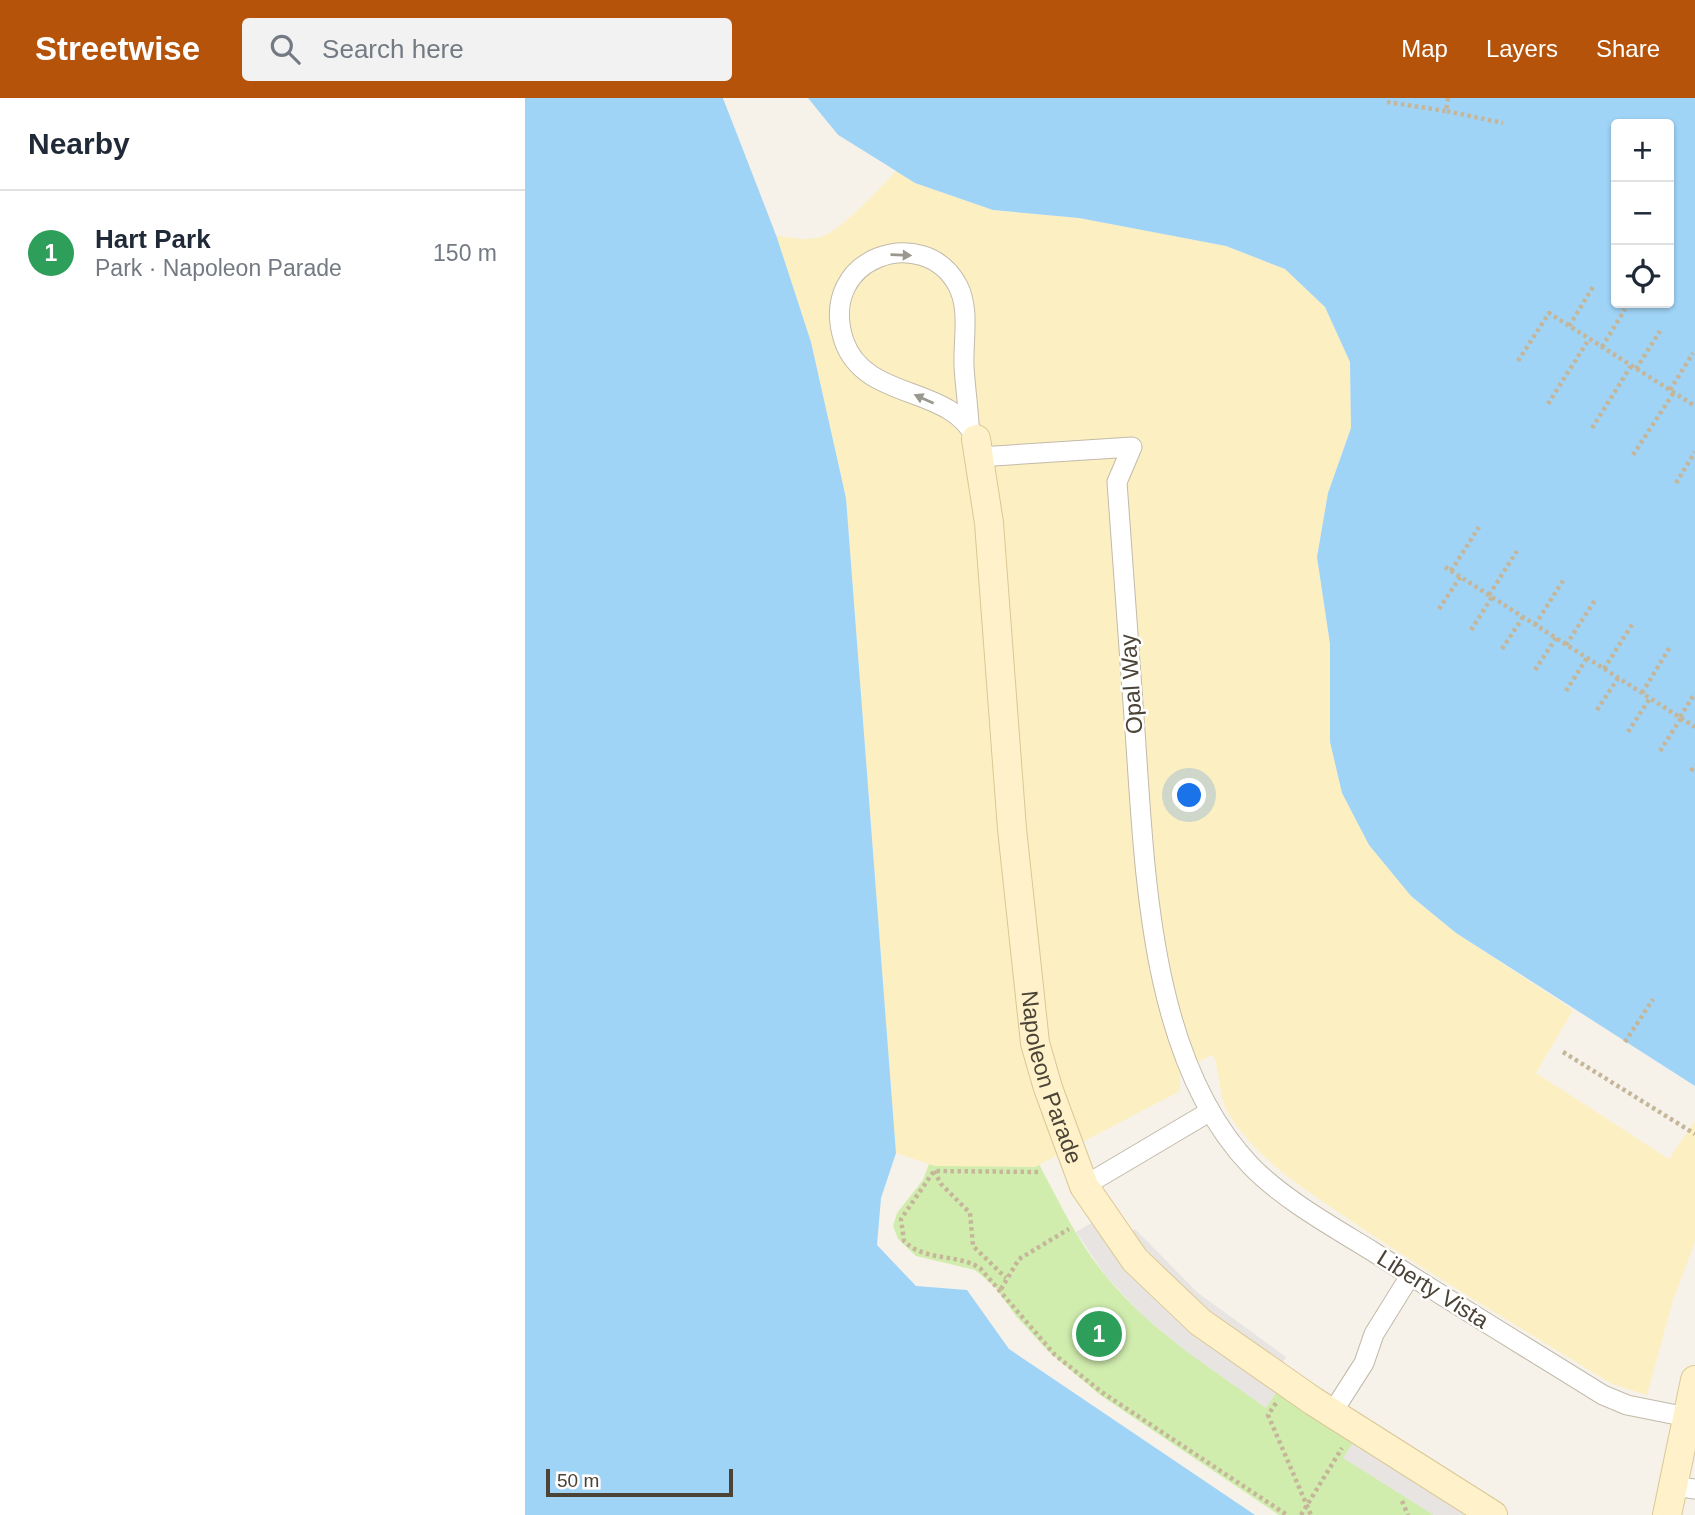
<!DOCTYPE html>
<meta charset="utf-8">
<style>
:root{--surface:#fff;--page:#f2f2f3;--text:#1f2937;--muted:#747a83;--line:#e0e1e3;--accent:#b45309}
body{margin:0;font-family:Helvetica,sans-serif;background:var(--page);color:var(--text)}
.controls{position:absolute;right:21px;top:21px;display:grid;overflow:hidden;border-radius:7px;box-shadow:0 2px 5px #0004}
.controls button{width:63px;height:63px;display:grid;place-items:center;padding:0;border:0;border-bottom:2px solid var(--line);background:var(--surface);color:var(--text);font:35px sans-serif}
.scale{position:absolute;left:21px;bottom:18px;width:187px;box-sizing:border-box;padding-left:7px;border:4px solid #4a4336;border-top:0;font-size:19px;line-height:24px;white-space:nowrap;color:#4a4336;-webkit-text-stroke:5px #fff;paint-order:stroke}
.you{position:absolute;left:665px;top:698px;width:24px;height:24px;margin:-18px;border:5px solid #fff;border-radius:50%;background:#1a73e8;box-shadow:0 0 0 10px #1a73e833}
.badge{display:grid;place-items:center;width:46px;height:46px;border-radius:50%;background:var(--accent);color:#fff;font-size:23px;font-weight:700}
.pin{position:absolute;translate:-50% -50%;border:4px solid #fff;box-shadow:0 2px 7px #0006}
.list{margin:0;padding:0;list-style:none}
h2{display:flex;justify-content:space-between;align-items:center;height:91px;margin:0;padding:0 28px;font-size:30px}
h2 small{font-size:23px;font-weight:400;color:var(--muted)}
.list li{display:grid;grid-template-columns:46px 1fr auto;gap:21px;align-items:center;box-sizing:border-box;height:126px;padding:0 28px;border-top:2px solid var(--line)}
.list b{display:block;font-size:26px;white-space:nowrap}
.list p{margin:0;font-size:23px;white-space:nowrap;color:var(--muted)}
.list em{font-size:23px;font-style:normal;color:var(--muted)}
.icon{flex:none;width:38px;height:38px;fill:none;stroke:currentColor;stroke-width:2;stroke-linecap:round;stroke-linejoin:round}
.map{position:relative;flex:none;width:1170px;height:1417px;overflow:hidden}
header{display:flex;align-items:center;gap:42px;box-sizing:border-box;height:98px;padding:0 35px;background:var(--accent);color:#fff}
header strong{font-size:33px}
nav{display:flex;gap:38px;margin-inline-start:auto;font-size:24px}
.search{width:490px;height:63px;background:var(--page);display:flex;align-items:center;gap:18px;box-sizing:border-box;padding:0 24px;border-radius:7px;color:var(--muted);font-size:26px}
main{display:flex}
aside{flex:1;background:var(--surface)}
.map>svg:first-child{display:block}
</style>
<header>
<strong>Streetwise</strong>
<div class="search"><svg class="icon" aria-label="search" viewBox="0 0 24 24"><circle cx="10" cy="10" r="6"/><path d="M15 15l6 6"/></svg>Search here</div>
<nav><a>Map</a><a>Layers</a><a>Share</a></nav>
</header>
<main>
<aside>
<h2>Nearby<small></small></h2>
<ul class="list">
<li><span class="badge" style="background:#2e9e5b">1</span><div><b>Hart Park</b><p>Park · Napoleon Parade</p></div><em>150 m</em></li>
</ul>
</aside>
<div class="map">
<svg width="1170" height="1417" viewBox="0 0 1170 1417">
<rect width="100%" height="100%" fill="#f6f2e9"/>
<path fill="#d1edae" d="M404,1066H514C534,1104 553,1144 580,1177C624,1231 685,1270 741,1309L752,1293L829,1343L819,1360L909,1417H754L575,1297L523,1253L491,1218L470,1189L450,1172L391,1158L373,1141L368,1128L372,1115L398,1082Z"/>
<path fill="#fcf0c2" d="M371,73L390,85L468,112L554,120L701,148L760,171L800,209L825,264L826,330L803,395L792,459L805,546V644L886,798L931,835L1048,912L1011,975L1144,1061L1170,1023V1144L1148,1202L1122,1297L1087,1286C1001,1233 913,1181 829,1125C784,1094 735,1065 705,1018C693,1000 696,976 688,957L655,972V993L510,1069L410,1068L371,1055L321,400L286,244L251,137C265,140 280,143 295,139C314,135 356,89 371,73Z"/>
<g fill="#e7e4e1">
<path d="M568,1124L594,1161L629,1200L672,1236L752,1293L741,1310L661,1253L615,1215L580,1177L551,1134Z"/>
<path d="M610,1131L673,1195L761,1259L757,1266L668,1201L605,1135Z"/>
<path d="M829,1343L946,1417H909L818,1360Z"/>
</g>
<g fill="#a0d4f7" fill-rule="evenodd">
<path d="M0,0H198L241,106L286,244L321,400L371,1055L356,1100L352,1147L391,1188L442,1192L484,1251L730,1417H0Z"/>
<path d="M282,0H1170V988L931,835L886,798L844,747L817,695L805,644V546L792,459L803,395L826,330L825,264L800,209L760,171L701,148L554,120L468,112L390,85L313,37ZM1091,26H1144V205H1091Z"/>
</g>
<g fill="#f6f2e9">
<path d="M198,0H202L255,138L251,137Z"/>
<path d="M278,0H283L313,37L371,73L368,76L310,40Z"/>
</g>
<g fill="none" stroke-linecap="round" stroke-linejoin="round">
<g stroke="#c2baaa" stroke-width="21">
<g id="street">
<path d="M444,326C443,307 440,287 439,268C438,242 445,211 433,188C400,124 291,158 319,243C340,304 426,286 451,341"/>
<path d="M454,359L607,349L592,384C598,467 604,550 610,633C620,773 624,962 726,1068C758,1101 808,1129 847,1153C923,1202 1001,1249 1078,1297L1102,1307L1162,1319"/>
<path d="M559,1088L684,1014"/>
<path d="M807,1315L839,1265L849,1236L885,1178"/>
<path d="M1149,1388L1170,1391"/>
</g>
</g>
<g stroke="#dac795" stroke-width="30">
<g id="secondary">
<path id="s1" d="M451,341L464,425L487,731L510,945L523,990L559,1088L610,1162L675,1224L788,1303L968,1417"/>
<path d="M1142,1417L1170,1282"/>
</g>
</g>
<g stroke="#c5b69a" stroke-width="4.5" stroke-dasharray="3.5 3.5" stroke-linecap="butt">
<path d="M923,0L921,13L978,25"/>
<path d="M862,4L921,13"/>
<path d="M1044,228L1068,189"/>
<path d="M1077,249L1100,211"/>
<path d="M993,263L1024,215L1170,308"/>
<path d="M1111,271L1135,233"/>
<path d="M1145,292L1168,255"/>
<path d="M1023,306L1064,241"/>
<path d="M1067,330L1106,268"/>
<path d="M1108,357L1149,294"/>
<path d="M1151,385L1170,354"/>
<path d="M920,469L1170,629"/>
<path d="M926,473L954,429"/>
<path d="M964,497L992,453"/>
<path d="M914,511L935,479"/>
<path d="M1010,527L1039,481"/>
<path d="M946,532L967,499"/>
<path d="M1041,547L1070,502"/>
<path d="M977,551L998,519"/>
<path d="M1079,571L1108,525"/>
<path d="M1010,572L1031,540"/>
<path d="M1041,593L1062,560"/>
<path d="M1117,595L1145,549"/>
<path d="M1072,612L1093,580"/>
<path d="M1155,619L1170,595"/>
<path d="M1103,634L1125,600"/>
<path d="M1135,653L1156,620"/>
<path d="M1166,673L1170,667"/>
<path d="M1100,944L1128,901"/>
<path d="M1038,954L1170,1036"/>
<path d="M409,1073L416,1086L445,1115L448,1148L481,1180"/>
<path d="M513,1074L409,1073L376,1121L379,1143C400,1164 431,1155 455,1170L530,1257L578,1295L762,1417"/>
<path d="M476,1191L494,1161L544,1131"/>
<path d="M751,1305L743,1317L786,1417"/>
<path d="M877,1403L883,1417"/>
<path d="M776,1417L817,1350"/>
</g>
<use href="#street" stroke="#fff" stroke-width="19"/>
<use href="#secondary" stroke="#fff2ca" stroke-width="28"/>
</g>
<defs><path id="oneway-solid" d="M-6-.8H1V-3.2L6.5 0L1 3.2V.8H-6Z" transform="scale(1.75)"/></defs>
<g fill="#9b9890">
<use href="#oneway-solid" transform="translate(376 157) rotate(2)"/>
<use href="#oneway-solid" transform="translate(399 301) rotate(-156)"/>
</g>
<g text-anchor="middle" stroke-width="5" stroke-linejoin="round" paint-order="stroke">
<g font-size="23" fill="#4a4336" stroke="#fff">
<text transform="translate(606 586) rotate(-94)" y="8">Opal Way</text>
<text dy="8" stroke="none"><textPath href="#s1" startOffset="644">Napoleon Parade</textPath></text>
<text transform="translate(908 1191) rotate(32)" y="8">Liberty Vista</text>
</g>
</g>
</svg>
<div class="controls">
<button>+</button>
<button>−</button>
<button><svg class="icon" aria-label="locate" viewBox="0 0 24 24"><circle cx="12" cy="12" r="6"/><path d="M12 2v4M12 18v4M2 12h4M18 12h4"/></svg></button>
</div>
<div class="scale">50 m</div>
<div class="you"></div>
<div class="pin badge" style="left:574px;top:1236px;background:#2e9e5b">1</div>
</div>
</main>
